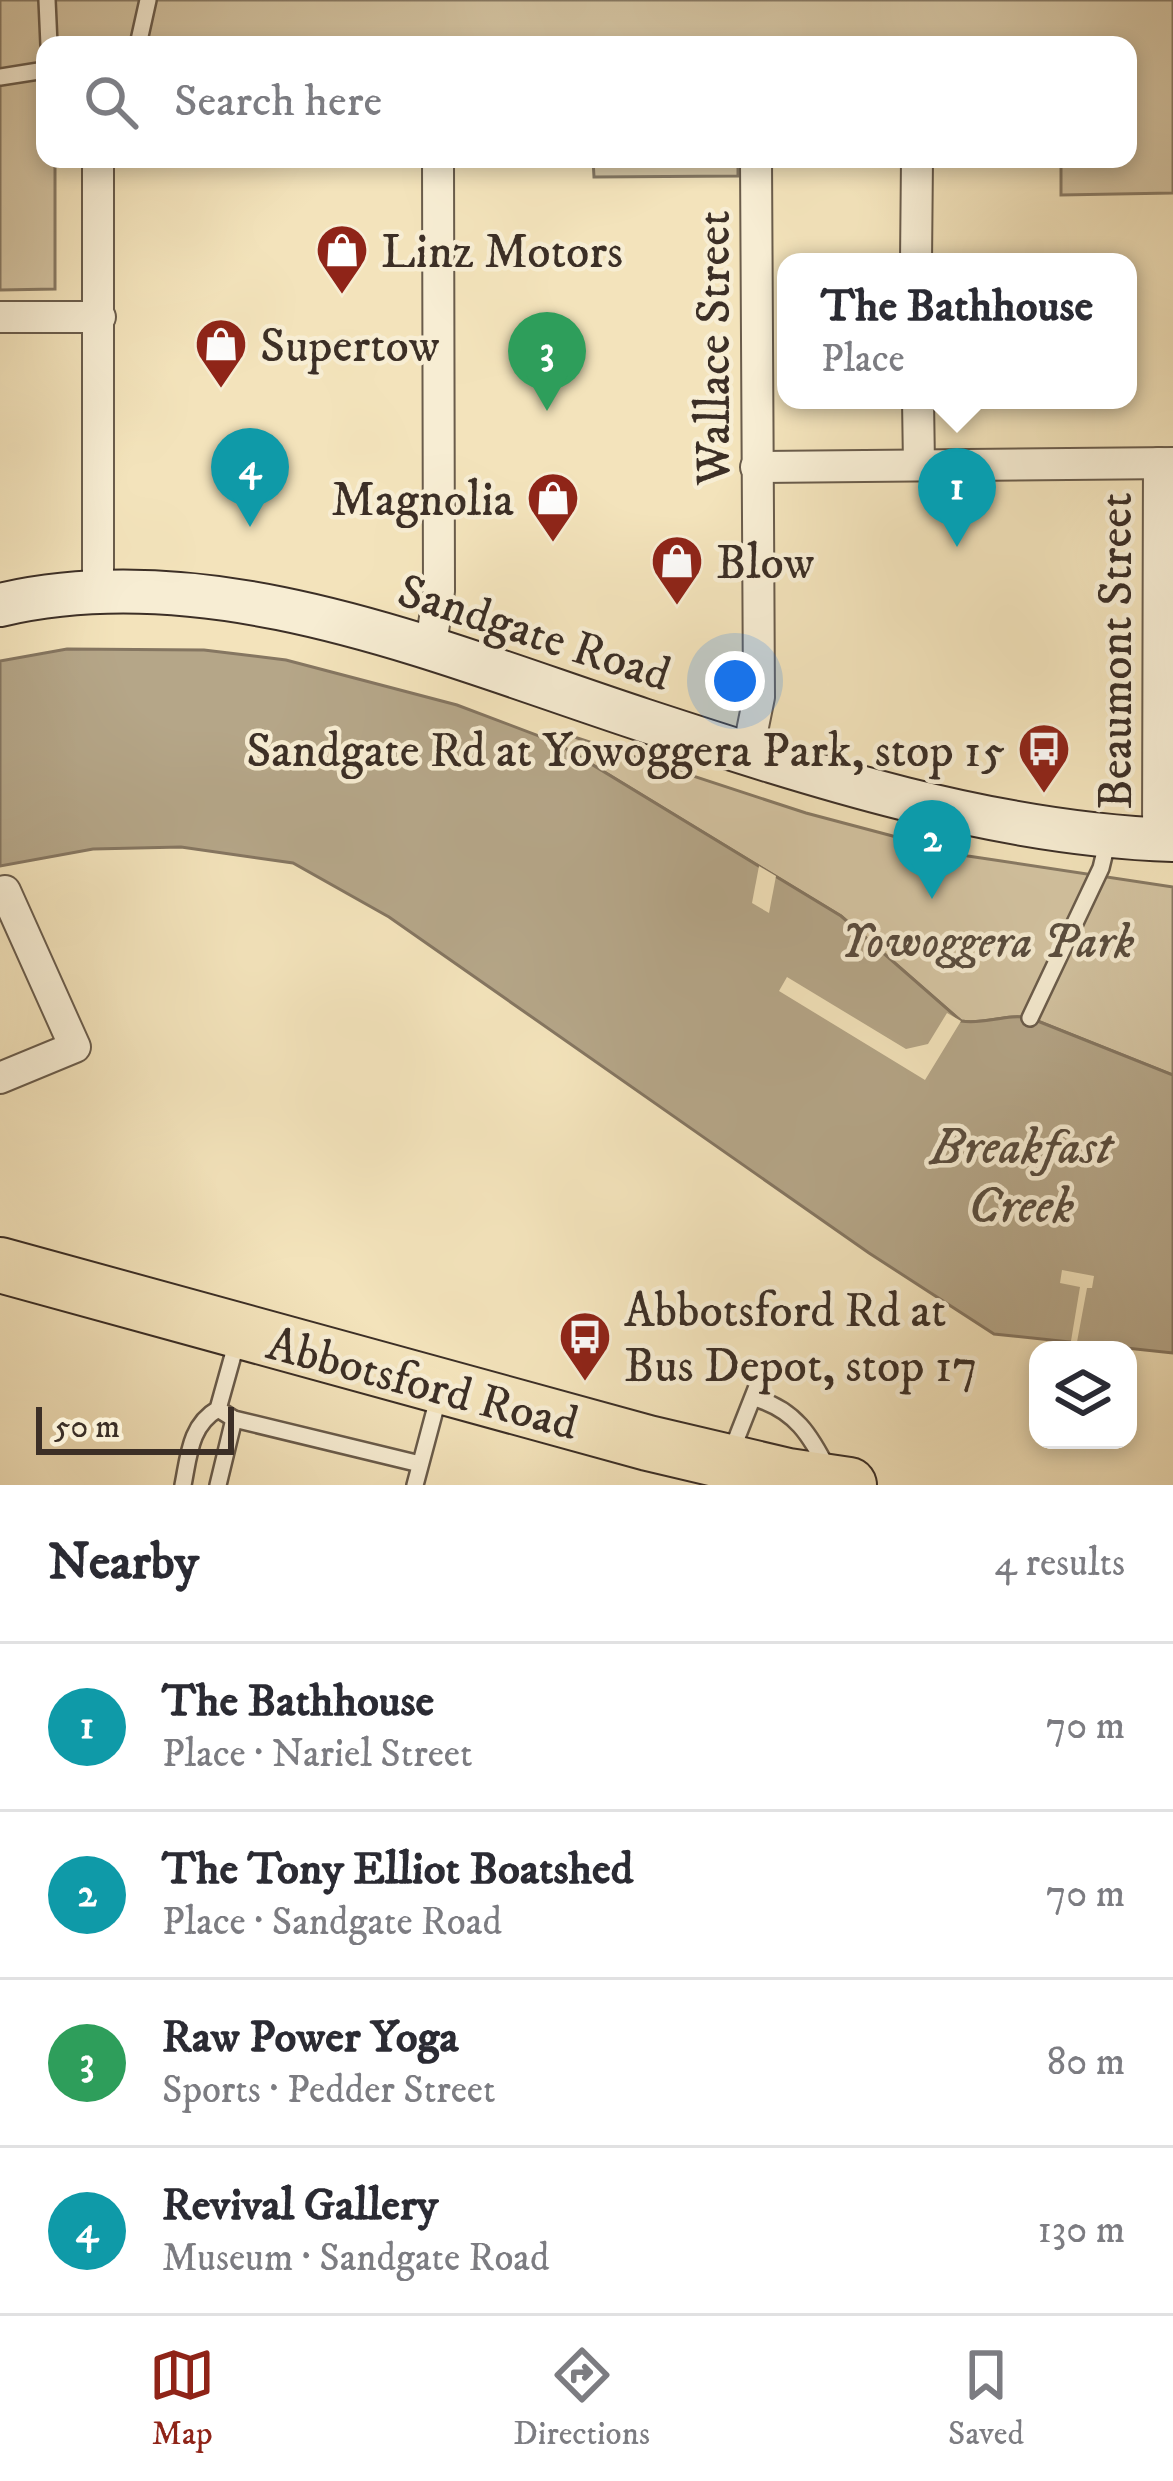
<!DOCTYPE html>
<meta charset="utf-8">
<style>
:root{--surface:#fff;--page:#f2f2f3;--text:#2b2b33;--muted:#7c7c81;--line:#e1e1e2;--accent:#8f2418}
body{margin:0;font-family:"IM FELL DW Pica",serif;background:var(--page);color:var(--text)}
.controls{position:absolute;right:36px;bottom:36px;display:grid;overflow:hidden;border-radius:24px;box-shadow:0 6px 18px #0003}
.controls button{width:108px;height:108px;display:grid;place-items:center;padding:0;border:0;border-bottom:3px solid var(--line);background:var(--surface);color:var(--text);font:60px sans-serif}
.scale{position:absolute;left:36px;bottom:30px;width:198px;box-sizing:border-box;padding-left:12px;border:6px solid #3c2f26;border-top:0;font-size:33px;line-height:42px;white-space:nowrap;color:#3c2f26;-webkit-text-stroke:9px #f7edd3;paint-order:stroke}
.you{position:absolute;left:735px;top:681px;width:42px;height:42px;margin:-30px;border:9px solid #fff;border-radius:50%;background:#1a73e8;box-shadow:0 0 0 18px #1a73e833}
.badge{display:grid;place-items:center;width:78px;height:78px;border-radius:50%;background:var(--accent);color:#fff;font-size:39px;font-weight:700}
.pin{position:absolute;translate:-50% -99px;filter:drop-shadow(0 3px 6px #0008)}
.pin::after{content:'';position:absolute;top:63px;width:42px;height:36px;background:inherit;clip-path:polygon(0 0,100% 0,50% 100%)}
.popup{position:absolute;left:777px;top:253px;width:360px;height:156px;box-sizing:border-box;display:grid;place-content:center;border-radius:24px;background:var(--surface);filter:drop-shadow(0 3px 9px #0005);font-size:39px;white-space:nowrap;color:var(--muted)}
.popup b{font-size:45px;color:var(--text)}
.popup::after{content:'';position:absolute;left:50%;top:100%;margin-left:-24px;border:24px solid transparent;border-top-color:var(--surface)}
.list{margin:0;padding:0;list-style:none}
h2{display:flex;justify-content:space-between;align-items:center;height:156px;margin:0;padding:0 48px;font-size:51px}
h2 small{font-size:39px;font-weight:400;color:var(--muted)}
.list li{display:grid;grid-template-columns:78px 1fr auto;gap:36px;align-items:center;box-sizing:border-box;height:168px;padding:0 48px;border-top:3px solid var(--line)}
.list b{display:block;font-size:45px;white-space:nowrap}
.list p{margin:0;font-size:39px;white-space:nowrap;color:var(--muted)}
.list em{font-size:39px;font-style:normal;color:var(--muted)}
.icon{flex:none;width:66px;height:66px;fill:none;stroke:currentColor;stroke-width:2;stroke-linecap:round;stroke-linejoin:round}
.map{position:relative;flex:none;width:1173px;height:1485px;overflow:hidden}
.search{position:absolute;background:var(--surface);box-shadow:0 6px 18px #0003;left:36px;right:36px;top:36px;height:132px;display:flex;align-items:center;gap:30px;box-sizing:border-box;padding:0 42px;border-radius:24px;color:var(--muted);font-size:45px}
.sheet{height:828px;background:var(--surface)}
nav{display:flex;justify-content:space-around;align-items:center;box-sizing:border-box;height:168px;border-top:3px solid var(--line);background:var(--surface);font-size:33px;color:var(--muted)}
nav a{display:grid;justify-items:center;gap:6px}
nav .on{color:var(--accent)}
.map>svg:first-child{display:block}
</style>
<div class="map">
<svg width="1173" height="1485" viewBox="0 0 1173 1485">
<rect width="100%" height="100%" fill="#f3e3bb"/>
<filter id="stains"><feTurbulence type="fractalNoise" baseFrequency=".00167" numOctaves="4"/><feColorMatrix values="0 0 0 0 .2 0 0 0 0 .09 0 0 0 0 .02 0 0 0 .5 -.17"/></filter>
<radialGradient id="worn" r=".72"><stop offset=".6" stop-color="#630" stop-opacity="0"/><stop offset="1" stop-color="#630" stop-opacity=".3"/></radialGradient>
<g fill="#d4c4a2" stroke="#887a64" stroke-width="3">
<path d="M0,0H1173V193L1061,195V159H1128V45H45V159H55V289L0,290Z"/>
<path d="M593,159H738V176L594,177Z"/>
<path d="M562,733L806,813L968,856L1173,887V1075L1030,1018C1006,1013 986,1025 961,1021L841,916L555,742Z"/>
</g>
<path fill="#b5a688" stroke="#857661" stroke-width="3" d="M67,649L204,650L286,660L457,705L555,742L841,916L961,1021C986,1025 1006,1013 1030,1018L1173,1075V1353L994,1334L869,1253L389,917L293,863L181,847L93,849L0,866V661Z"/>
<g fill="#f3e3bb">
<path d="M759,866L776,876L769,913L752,903Z"/>
<path d="M787,977L906,1049L928,1044L947,1013L961,1021L925,1080L779,991Z"/>
<path d="M1062,1270L1094,1276L1092,1288H1087L1077,1342L1071,1341L1080,1287L1060,1283Z"/>
</g>
<g fill="none" stroke-linecap="round" stroke-linejoin="round">
<g stroke="#6a5c4b" stroke-width="20">
<g id="lane">
<path d="M47,0L49,45"/>
<path d="M138,45L148,0"/>
<path d="M0,77L45,70"/>
<path d="M1030,1018L1101,868L1108,839"/>
<path d="M754,1398C795,1409 811,1436 829,1472"/>
<path d="M218,1409L234,1419L420,1464"/>
<path d="M730,1455L758,1384"/>
<path d="M183,1485C189,1455 190,1425 218,1409L237,1341"/>
<path d="M218,1485L234,1419"/>
<path d="M415,1485L439,1395"/>
</g>
</g>
<g stroke="#6a5c4b" stroke-width="34">
<g id="street">
<path d="M916,262L917,159"/>
<path d="M0,317H100"/>
<path d="M918,400L919,465"/>
<path d="M756,467L1173,463"/>
<path d="M98,593V159"/>
<path d="M430,651L439,591L438,159"/>
<path d="M748,751L759,697L756,159"/>
<path d="M1158,839L1159,463"/>
<path d="M0,1078L75,1047L5,891"/>
</g>
</g>
<g stroke="#3c2f26" stroke-width="46">
<path id="secondary" d="M0,605C215,555 442,654 643,720C814,776 992,834 1173,840"/>
</g>
<g stroke="#3c2f26" stroke-width="58">
<path id="highway" d="M0,1265L648,1443L788,1476L849,1485"/>
</g>
<use href="#lane" stroke="#f7edd3" stroke-width="15"/>
<use href="#street" stroke="#f7edd3" stroke-width="30"/>
<use href="#secondary" stroke="#f7edd3" stroke-width="42"/>
<use href="#highway" stroke="#f3e3bb" stroke-width="54"/>
</g>
<defs>
<g id="shop-pin" transform="scale(2.7)"><path d="M0 17L-7.5 6A9.5 9.5 0 1 1 7.5 6Z" fill="#8f2418" stroke="#f7edd3"/><path d="M-5-2.5h2.3a2.7 3.5 0 0 1 5.4 0H5L5.5 6h-11ZM-1.5-2.5h3a1.5 2.3 0 0 0-3 0Z" fill="#fff"/></g>
<g id="bus-pin" transform="scale(2.7)"><path d="M0 17L-7.5 6A9.5 9.5 0 1 1 7.5 6Z" fill="#8f2418" stroke="#f7edd3"/><path d="M-5-6H5V4H4V6H2V4H-2V6H-4V4H-5ZM-3.5-4V0h7V-4ZM-3.5 1.2v1.5H-2V1.2ZM2 1.2v1.5H3.5V1.2Z" fill="#fff"/></g>
</defs>
<g fill-rule="evenodd">
<use href="#shop-pin" x="342" y="250"/>
<use href="#shop-pin" x="221" y="344"/>
<use href="#shop-pin" x="553" y="498"/>
<use href="#shop-pin" x="677" y="561"/>
<use href="#bus-pin" x="1044" y="749"/>
<use href="#bus-pin" x="585" y="1337"/>
</g>
<g text-anchor="middle" stroke-width="9" stroke-linejoin="round" paint-order="stroke">
<g font-size="48" fill="#3c2f26" stroke="#f7edd3" text-anchor="start">
<text x="381" y="267">Linz Motors</text>
<text x="260" y="361">Supertow</text>
<text x="514" y="515" text-anchor="end">Magnolia</text>
<text x="716" y="578">Blow</text>
<text x="1005" y="766" text-anchor="end">Sandgate Rd at Yowoggera Park, stop 15</text>
<text x="624" y="1326">Abbotsford Rd at<tspan x="624" dy="55">Bus Depot, stop 17</tspan></text>
</g>
<g font-size="48" fill="#3c2f26" stroke="#f7edd3">
<text transform="translate(712 348) rotate(-90)" y="17">Wallace Street</text>
<text transform="translate(535 631) rotate(18)" y="17">Sandgate Road</text>
<text transform="translate(1114 651) rotate(-90)" y="17">Beaumont Street</text>
<text transform="translate(423 1382) rotate(15)" y="17">Abbotsford Road</text>
</g>
<g font-size="48" font-style="italic" fill="#5a4d3f" stroke="#f7edd3">
<text x="987" y="957">Yowoggera Park</text>
</g>
<g font-size="51" font-style="italic" fill="#5a4d3e" stroke="#f7edd3">
<text x="1021" y="1163">Breakfast<tspan x="1021" dy="59">Creek</tspan></text>
</g>
</g>
<rect width="100%" height="100%" filter="url(#stains)"/>
<rect width="100%" height="100%" fill="url(#worn)"/>
</svg>
<div class="controls">
<button><svg class="icon" aria-label="layers" viewBox="0 0 24 24"><path d="M12 4l9 5-9 5-9-5zM3 14l9 5 9-5"/></svg></button>
</div>
<div class="scale">50 m</div>
<div class="you"></div>
<div class="pin badge" style="left:957px;top:547px;background:#0f9aa8">1</div>
<div class="popup"><b>The Bathhouse</b>Place</div>
<div class="pin badge" style="left:932px;top:899px;background:#0f9aa8">2</div>
<div class="pin badge" style="left:547px;top:411px;background:#2e9e5b">3</div>
<div class="pin badge" style="left:250px;top:527px;background:#0f9aa8">4</div>
<div class="search"><svg class="icon" aria-label="search" viewBox="0 0 24 24"><circle cx="10" cy="10" r="6"/><path d="M15 15l6 6"/></svg>Search here</div>
</div>
<section class="sheet">
<h2>Nearby<small>4 results</small></h2>
<ul class="list">
<li><span class="badge" style="background:#0f9aa8">1</span><div><b>The Bathhouse</b><p>Place · Nariel Street</p></div><em>70 m</em></li>
<li><span class="badge" style="background:#0f9aa8">2</span><div><b>The Tony Elliot Boatshed</b><p>Place · Sandgate Road</p></div><em>70 m</em></li>
<li><span class="badge" style="background:#2e9e5b">3</span><div><b>Raw Power Yoga</b><p>Sports · Pedder Street</p></div><em>80 m</em></li>
<li><span class="badge" style="background:#0f9aa8">4</span><div><b>Revival Gallery</b><p>Museum · Sandgate Road</p></div><em>130 m</em></li>
</ul>
</section>
<nav>
<a class="on"><svg class="icon" aria-label="map" viewBox="0 0 24 24"><path d="M3 6l6-2 6 2 6-2v14l-6 2-6-2-6 2zM9 4v14M15 6v14"/></svg>Map</a>
<a><svg class="icon" aria-label="directions" viewBox="0 0 24 24"><path d="M12 3l9 9-9 9-9-9zM9 14v-3h6M13 9l2 2-2 2"/></svg>Directions</a>
<a><svg class="icon" aria-label="saved" viewBox="0 0 24 24"><path d="M7 4h10v16l-5-4-5 4z"/></svg>Saved</a>
</nav>
